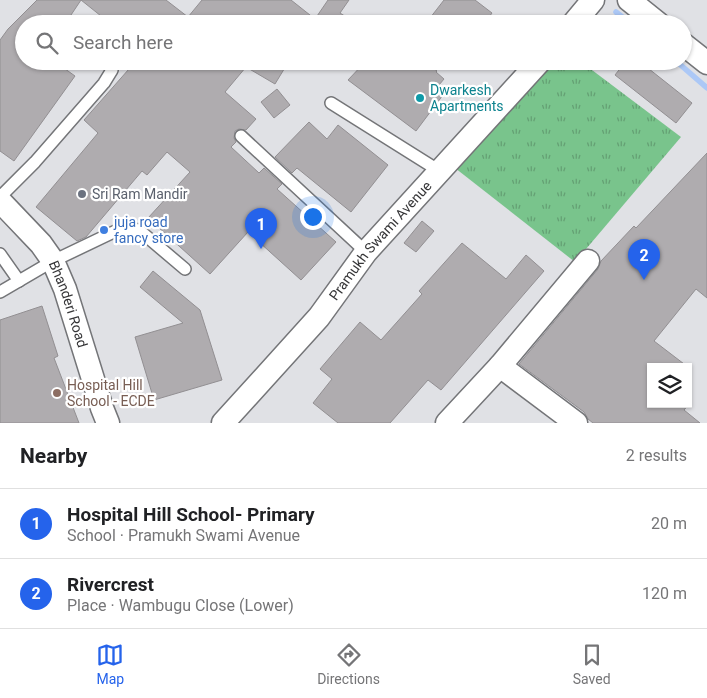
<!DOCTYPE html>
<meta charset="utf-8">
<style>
:root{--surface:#fff;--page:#f2f2f2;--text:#202124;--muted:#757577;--line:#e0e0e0;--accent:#2563eb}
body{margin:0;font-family:Roboto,sans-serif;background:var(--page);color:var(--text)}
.controls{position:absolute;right:15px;bottom:15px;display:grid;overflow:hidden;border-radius:0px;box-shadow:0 1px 4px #0004}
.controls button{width:45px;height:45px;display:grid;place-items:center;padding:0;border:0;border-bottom:1px solid var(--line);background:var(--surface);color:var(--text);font:25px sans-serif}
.you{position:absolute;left:312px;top:216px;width:18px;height:18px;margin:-12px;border:4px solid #fff;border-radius:50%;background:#1a73e8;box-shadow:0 0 0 8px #1a73e833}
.badge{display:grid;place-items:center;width:32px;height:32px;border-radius:50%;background:var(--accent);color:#fff;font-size:16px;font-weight:700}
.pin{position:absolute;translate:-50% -41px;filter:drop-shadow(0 1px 2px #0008)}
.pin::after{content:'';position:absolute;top:26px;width:18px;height:15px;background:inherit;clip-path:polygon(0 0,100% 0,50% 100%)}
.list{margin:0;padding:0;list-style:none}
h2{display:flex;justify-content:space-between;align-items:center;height:65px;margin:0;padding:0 20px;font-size:21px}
h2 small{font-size:16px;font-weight:400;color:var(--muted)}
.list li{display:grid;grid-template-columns:32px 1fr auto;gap:15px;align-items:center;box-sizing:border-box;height:70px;padding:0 20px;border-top:1px solid var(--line)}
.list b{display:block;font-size:19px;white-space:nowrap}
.list p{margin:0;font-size:16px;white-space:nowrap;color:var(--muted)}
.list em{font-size:16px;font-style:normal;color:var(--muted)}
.icon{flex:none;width:28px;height:28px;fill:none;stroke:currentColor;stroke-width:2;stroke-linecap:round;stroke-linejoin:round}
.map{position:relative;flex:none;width:707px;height:423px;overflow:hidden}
.search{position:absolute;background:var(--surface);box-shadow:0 1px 4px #0004;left:15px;right:15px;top:15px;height:55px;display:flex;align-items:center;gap:12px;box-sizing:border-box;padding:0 18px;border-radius:28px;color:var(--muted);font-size:19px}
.sheet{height:205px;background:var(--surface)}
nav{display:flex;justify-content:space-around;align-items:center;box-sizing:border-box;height:70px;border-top:1px solid var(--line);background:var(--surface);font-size:14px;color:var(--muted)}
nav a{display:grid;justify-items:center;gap:2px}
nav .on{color:var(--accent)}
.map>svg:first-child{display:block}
</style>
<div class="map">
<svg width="707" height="423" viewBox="0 0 707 423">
<defs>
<pattern id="park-tufts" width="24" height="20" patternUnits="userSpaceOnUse" patternTransform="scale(1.25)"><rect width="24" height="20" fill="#79c48c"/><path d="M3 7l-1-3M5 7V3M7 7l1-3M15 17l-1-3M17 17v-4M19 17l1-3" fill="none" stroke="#64a073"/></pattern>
</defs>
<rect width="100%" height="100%" fill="#e0e1e5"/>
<path fill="url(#park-tufts)" d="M554,61H580L681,137L575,262L455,168Z"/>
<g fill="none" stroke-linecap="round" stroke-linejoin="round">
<g stroke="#acc8f6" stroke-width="5.5">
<path d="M616,12L631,24"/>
<path d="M676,61L707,88"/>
</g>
</g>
<g fill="#afacaf" stroke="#928f92">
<path d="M37,0H81L65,24H24V61H54L75,76L14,161L0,151V40L8,29Z"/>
<path d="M81,0H166L188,17L202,0H291L315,19L328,0H349L340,13L357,24H111Z"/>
<path d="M444,0H475L492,13L484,24H438L430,18Z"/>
<path d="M136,61H289L275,84L246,67L225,92L256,119L246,130L239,129L235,131L234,138L236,142L231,147L259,173L264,168L282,184L277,189L336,242L301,280L248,232L210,274L148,218L190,172L167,152L147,175L142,171L86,237L77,241L36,207L98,133L84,120Z"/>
<path d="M366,61H424L437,71L436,72L444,79L439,85L446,91L416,131L348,80Z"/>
<path d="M626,61H639L692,103L676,123L615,75Z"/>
<path d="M277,89L290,105L274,118L261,102Z"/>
<path d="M309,122L327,139L338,125L388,165L351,212L297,168L292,173L275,157Z"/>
<path d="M707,153V298L696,289L654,341L688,367H651V404H689L684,410L700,423H593L588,419L584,412L519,364L598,269L601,261L634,226L636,228Z"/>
<path d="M422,221L434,231L416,252L404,243Z"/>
<path d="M462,243L506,279L526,255L544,271L441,390L428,380L390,423H338L313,403L332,379L320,369L360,322L381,340L422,294L419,291Z"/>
<path d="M153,271L200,310L222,380L154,400L135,337L183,323L140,287Z"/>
<path d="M42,306L58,356L54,358L79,423H0V320Z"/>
</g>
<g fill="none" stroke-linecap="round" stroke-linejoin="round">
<g stroke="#747578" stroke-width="14">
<g id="lane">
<path d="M331,103L441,172"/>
<path d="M241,136L366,252"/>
<path d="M0,197L35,162L104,83L112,70L108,61"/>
<path d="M0,254L19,281"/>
<path d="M0,292L53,261L122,228L139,230L185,269"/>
</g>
</g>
<g stroke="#747578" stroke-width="25">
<g id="street">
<path d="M629,0L659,24"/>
<path d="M573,24L593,0"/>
<path d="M683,44L707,63"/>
<path id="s1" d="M0,201L41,244L53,261L65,289L102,408L108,423"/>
<path d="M500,366L576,423"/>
<path id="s2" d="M223,423L319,317L366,252L540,61"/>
<path d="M447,423L500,366L588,261"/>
</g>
</g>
<use href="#lane" stroke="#fff" stroke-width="11"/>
<use href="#street" stroke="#fff" stroke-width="22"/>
</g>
<circle fill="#0f9aa8" stroke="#fff" stroke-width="2" cx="420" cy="98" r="5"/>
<circle fill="#6b7280" stroke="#fff" stroke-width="2" cx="82" cy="194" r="5"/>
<circle fill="#3f7fe0" stroke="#fff" stroke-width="2" cx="104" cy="230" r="5"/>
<circle fill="#8d6e63" stroke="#fff" stroke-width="2" cx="57" cy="393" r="5"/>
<g text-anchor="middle" stroke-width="4.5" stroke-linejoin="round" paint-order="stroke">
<g font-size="14" fill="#0d838f" stroke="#fff" text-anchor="start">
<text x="430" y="95">Dwarkesh<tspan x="430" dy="16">Apartments</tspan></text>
</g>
<g font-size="14" fill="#5b616d" stroke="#fff" text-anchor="start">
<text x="92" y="199">Sri Ram Mandir</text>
</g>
<g font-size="14" fill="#366cbe" stroke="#fff" text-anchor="start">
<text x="114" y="227">juja road<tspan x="114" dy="16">fancy store</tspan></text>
</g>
<g font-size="14" fill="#353537" stroke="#fff">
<text dy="5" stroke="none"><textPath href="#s2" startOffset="241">Pramukh Swami Avenue</textPath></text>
<text dy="5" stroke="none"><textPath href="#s1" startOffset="126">Bhanderi Road</textPath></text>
</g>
<g font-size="14" fill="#785e54" stroke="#fff" text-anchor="start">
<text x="67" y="390">Hospital Hill<tspan x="67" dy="16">School - ECDE</tspan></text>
</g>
</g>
</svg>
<div class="controls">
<button><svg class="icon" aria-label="layers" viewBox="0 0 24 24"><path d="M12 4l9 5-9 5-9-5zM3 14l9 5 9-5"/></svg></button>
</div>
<div class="you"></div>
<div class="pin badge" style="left:261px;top:249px">1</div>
<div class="pin badge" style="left:644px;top:280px">2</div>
<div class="search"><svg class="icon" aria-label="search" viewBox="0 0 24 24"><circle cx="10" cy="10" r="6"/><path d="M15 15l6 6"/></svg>Search here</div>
</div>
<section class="sheet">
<h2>Nearby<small>2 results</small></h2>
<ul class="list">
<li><span class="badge">1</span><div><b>Hospital Hill School- Primary</b><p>School · Pramukh Swami Avenue</p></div><em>20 m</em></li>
<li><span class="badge">2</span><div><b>Rivercrest</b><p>Place · Wambugu Close (Lower)</p></div><em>120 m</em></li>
</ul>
</section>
<nav>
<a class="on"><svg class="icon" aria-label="map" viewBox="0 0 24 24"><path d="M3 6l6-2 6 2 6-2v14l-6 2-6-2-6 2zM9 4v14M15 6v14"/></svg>Map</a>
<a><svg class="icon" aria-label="directions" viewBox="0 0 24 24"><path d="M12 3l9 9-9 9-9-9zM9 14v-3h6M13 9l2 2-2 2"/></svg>Directions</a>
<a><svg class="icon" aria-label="saved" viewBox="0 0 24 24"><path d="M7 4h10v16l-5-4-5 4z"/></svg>Saved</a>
</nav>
